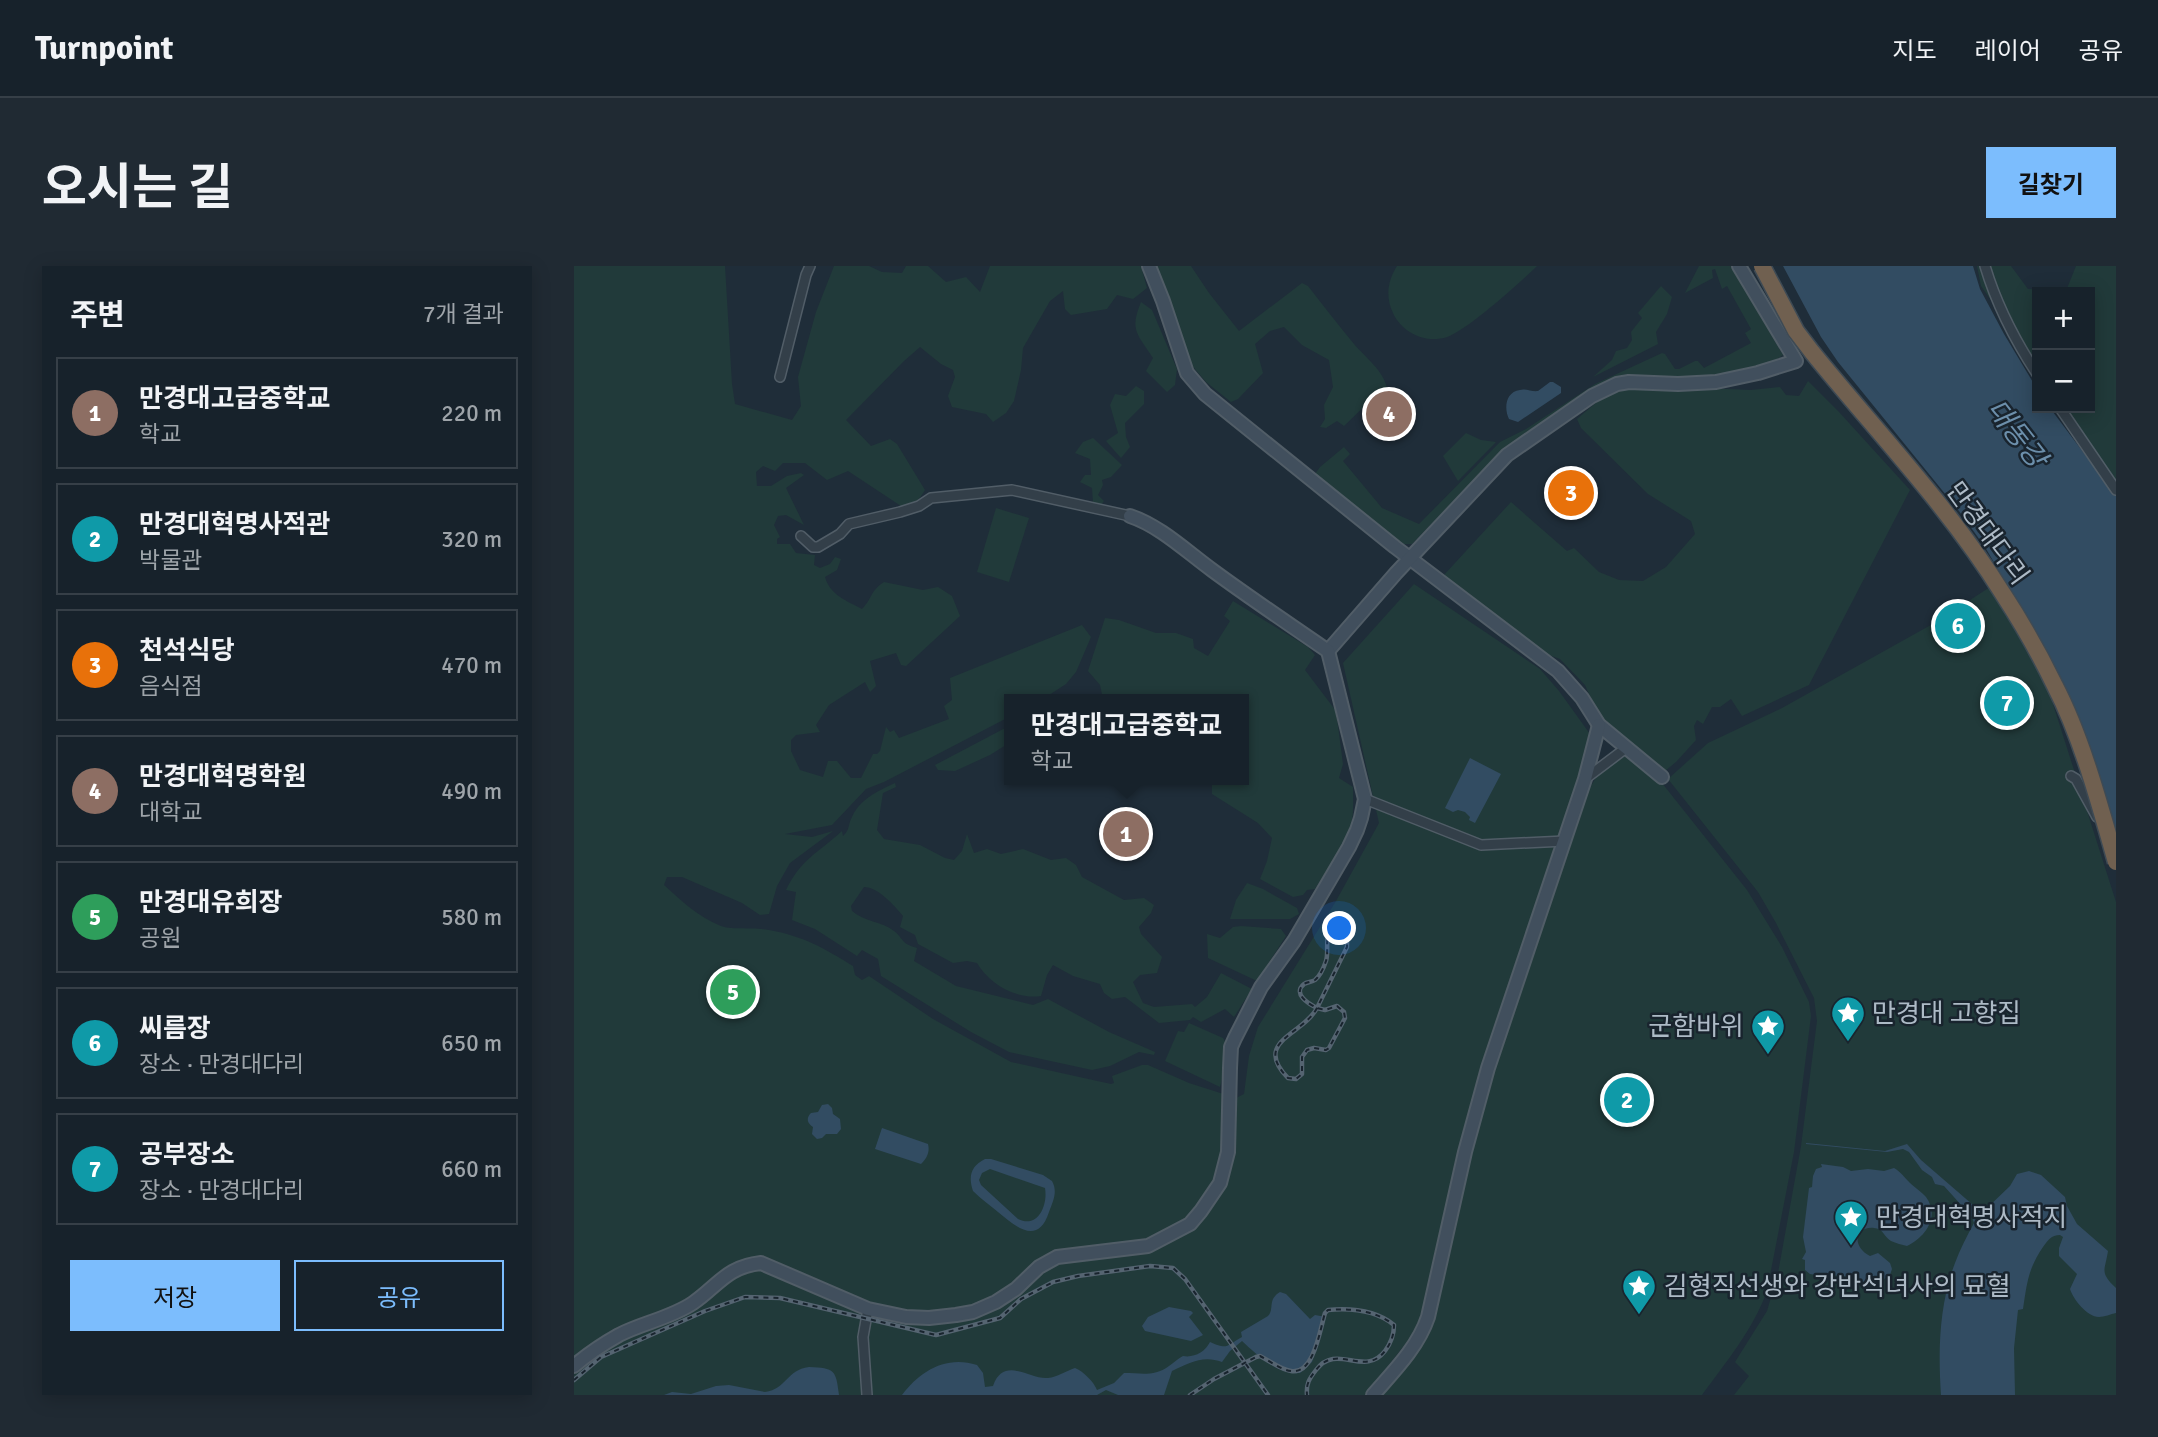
<!DOCTYPE html>
<html lang="ko">
<meta charset="utf-8">
<style>
:root{--surface:#17222b;--page:#202a33;--text:#f1f3f6;--muted:#9ea4a9;--line:#363f47;--accent:#7cbdfd}
body{margin:0;font-family:Signika,"Noto Sans KR",sans-serif;background:var(--page);color:var(--text)}
.controls{position:absolute;right:21px;top:21px;display:grid;overflow:hidden;border-radius:0px;box-shadow:0 4px 18px #0003}
.controls button{width:63px;height:63px;display:grid;place-items:center;padding:0;border:0;border-bottom:2px solid var(--line);background:var(--surface);color:var(--text);font:35px sans-serif}
.you{position:absolute;left:766px;top:663px;width:24px;height:24px;margin:-18px;border:5px solid #fff;border-radius:50%;background:#1a73e8;box-shadow:0 0 0 10px #1a73e833}
.badge{display:grid;place-items:center;width:46px;height:46px;border-radius:50%;background:var(--accent);color:#fff;font-size:23px;font-weight:700}
.pin{position:absolute;translate:-50% -50%;border:4px solid #fff;box-shadow:0 2px 7px #0006}
.popup{position:absolute;left:430px;top:428px;width:245px;height:91px;box-sizing:border-box;display:grid;place-content:center;border-radius:0px;background:var(--surface);filter:drop-shadow(0 2px 5px #0005);font-size:23px;white-space:nowrap;color:var(--muted)}
.popup b{font-size:26px;color:var(--text)}
.popup::after{content:'';position:absolute;left:50%;top:100%;margin-left:-14px;border:14px solid transparent;border-top-color:var(--surface)}
.list{margin:0;padding:0;list-style:none}
h2{display:flex;justify-content:space-between;align-items:center;height:91px;margin:0;padding:0 28px;font-size:30px}
h2 small{font-size:23px;font-weight:400;color:var(--muted)}
.list li{display:grid;grid-template-columns:46px 1fr auto;gap:21px;align-items:center;box-sizing:border-box;height:112px;margin:0 14px 14px;padding:0 14px;border:2px solid var(--line);border-radius:0px}
.list b{display:block;font-size:26px;white-space:nowrap}
.list p{margin:0;font-size:23px;white-space:nowrap;color:var(--muted)}
.list em{font-size:23px;font-style:normal;color:var(--muted)}
.actions{display:flex;gap:14px;padding:21px 28px}
.actions a{flex:1;padding:16px 0;border:2px solid var(--accent);border-radius:0px;text-align:center;font-size:24px;color:var(--accent)}
.actions .main{background:var(--accent);color:#111}
.map{position:relative;flex:none;width:1542px;height:1129px;overflow:hidden;border-radius:0px}
header{display:flex;align-items:center;gap:42px;box-sizing:border-box;height:98px;padding:0 35px;background:var(--surface);border-bottom:2px solid var(--line)}
header strong{font-size:33px}
nav{display:flex;gap:38px;margin-inline-start:auto;font-size:24px}
.intro{display:flex;align-items:center;justify-content:space-between;box-sizing:border-box;height:168px;padding:0 42px}
h1{margin:0;font-size:49px}
.button{padding:18px 32px;border-radius:0px;background:var(--accent);color:#111;font-size:24px;font-weight:700}
main{display:flex;gap:42px;padding:0 42px}
aside{flex:1;background:var(--surface);border-radius:0px;box-shadow:0 4px 18px #0003}
.map>svg:first-child{display:block}
</style>
<header>
<strong>Turnpoint</strong>
<nav><a>지도</a><a>레이어</a><a>공유</a></nav>
</header>
<div class="intro"><h1>오시는 길</h1><a class="button">길찾기</a></div>
<main>
<aside>
<h2>주변<small>7개 결과</small></h2>
<ul class="list">
<li><span class="badge" style="background:#8d6e63">1</span><div><b>만경대고급중학교</b><p>학교</p></div><em>220 m</em></li>
<li><span class="badge" style="background:#0f9aa8">2</span><div><b>만경대혁명사적관</b><p>박물관</p></div><em>320 m</em></li>
<li><span class="badge" style="background:#e8710a">3</span><div><b>천석식당</b><p>음식점</p></div><em>470 m</em></li>
<li><span class="badge" style="background:#8d6e63">4</span><div><b>만경대혁명학원</b><p>대학교</p></div><em>490 m</em></li>
<li><span class="badge" style="background:#2e9e5b">5</span><div><b>만경대유희장</b><p>공원</p></div><em>580 m</em></li>
<li><span class="badge" style="background:#0f9aa8">6</span><div><b>씨름장</b><p>장소 · 만경대다리</p></div><em>650 m</em></li>
<li><span class="badge" style="background:#0f9aa8">7</span><div><b>공부장소</b><p>장소 · 만경대다리</p></div><em>660 m</em></li>
</ul>
<div class="actions"><a class="main">저장</a><a>공유</a></div>
</aside>
<div class="map">
<svg width="1542" height="1129" viewBox="0 0 1542 1129">
<rect width="100%" height="100%" fill="#1f2d39"/>
<g fill="#213a3a">
<path d="M0,0H151L158,118L161,138L218,154L227,140L224,111L242,46L260,0H295L308,6L328,7L332,0H354L372,16L392,11L406,26L416,0H567L573,22L559,33L543,29L533,43L497,49L491,43L489,25L476,35L449,82L447,104L440,135L432,147L419,156L412,148L378,141L374,130L381,111L379,104L367,98L346,81L330,95L272,154L297,180L316,173L323,178L351,224C345,234 340,240 327,240L274,205L253,214L231,197H209L201,205L189,200L182,206L183,220H197L213,210L227,207L230,209L212,222L230,259L212,249L204,250L200,259L206,271L203,273V278H216L222,287L241,289L240,299L246,302L256,298L261,291L267,293L263,304L251,311C256,329 273,335 288,343C299,332 295,326 310,316L349,324L364,321L378,330L386,350L332,400L327,399L322,387L296,395L302,420L296,426L291,416L255,439L242,459L246,466L222,469L217,474V485L226,504L249,511L254,495H263L277,512H287L299,488H303L306,485L312,461L316,466L320,464L325,472L375,453L370,440L378,434L376,412L508,359L517,371L502,406L492,418L469,433H435V451L310,516L292,523L258,559L211,568L238,571L259,565L216,597L203,620L195,648L186,649L168,637L108,611H93L90,619C108,635 124,651 147,660C155,664 183,661 195,664C229,670 250,682 279,700L281,709L288,714L295,710L359,753L437,796L537,818L540,817L538,810L568,799H574L615,817L662,832L670,828L675,790L684,761L762,635L805,557L769,397L840,318L966,403L985,425L1016,468L1014,494L911,798L885,884L848,1057L791,1129H0Z"/>
<path d="M578,0H617L635,27L665,65L728,17L734,20C749,39 764,59 780,78C791,91 809,104 813,122L801,130L770,160L763,155L752,162L746,161L751,153L750,139L759,121L755,94L728,79L710,61L696,65L681,78L689,107L664,133L657,136L632,116L615,96Z"/>
<path d="M823,0H963C947,16 892,65 873,71C852,78 828,67 819,47C811,31 814,14 823,0Z"/>
<path d="M1125,0H1157L1209,89L1196,98L1157,110L1025,120L932,181L838,278H829L825,276L741,208L746,201L770,181L776,188L769,195L808,242L845,258L926,176L952,163L1021,118L1088,87L1091,88L1101,103H1105L1121,95H1124L1130,102L1177,77L1171,67L1177,63L1153,20L1148,23L1141,3L1138,4L1139,12L1111,27Z"/>
<path d="M1403,0H1437L1454,23L1492,25L1502,0H1542V218L1492,142H1516V26H1463V100L1407,20Z"/>
<path d="M1087,20L1098,31L1093,48L1082,66L1084,78L1019,111L1038,94L1042,85L1053,82L1058,74L1057,66L1068,52L1064,47Z"/>
<path d="M567,36L578,44L603,103L601,119L593,126L572,105L579,92C564,68 555,65 567,36Z"/>
<path d="M1234,115L1265,146L1336,224L1235,419L1168,450L1157,433L1146,441H1138L1129,458L1123,454L1120,460L1122,474L1102,496L1091,505L1085,502L1025,450L1011,419L986,393L961,384L921,353L870,309L937,236L993,285L1000,282L1025,306L1045,314L1069,315L1092,301L1121,268L1117,255L1074,228L1007,162L1003,153L1024,135L1060,119L1177,124L1206,121L1212,129L1225,130Z"/>
<path d="M562,120L570,125V138L551,157L552,171L556,181L547,192L532,175L544,167L536,139L541,128L552,130Z"/>
<path d="M892,167L907,174L922,176L884,215L869,190Z"/>
<path d="M519,172L548,199L537,211L528,214L529,219L524,229L530,235L526,240L519,237L518,222L506,216L511,209H517L516,193L501,187L509,176Z"/>
<path d="M422,242L455,252L435,316L403,306Z"/>
<path d="M1416,321L1472,416L1542,636V1129H1160L1175,1110L1161,1096L1193,1045L1204,1007L1227,880L1243,755L1240,732L1202,657L1184,626L1094,513L1134,477L1208,442L1364,355Z"/>
<path d="M659,335L734,381L741,389L731,404L762,445L769,498L765,512L779,521C779,534 780,547 777,560C772,583 754,603 741,623L733,624L729,629L719,631L686,613L693,595L698,572L684,557L638,528V514H669V433H529L526,419L514,405L531,352L545,354L582,367H602L619,373L620,382L634,390L656,355L650,350Z"/>
<path d="M435,460V477L416,489L381,505L364,504L361,499Z"/>
<path d="M1054,488L1084,512L1173,624L1208,681L1235,736L1237,750L1220,886L1193,1025C1179,1064 1152,1096 1128,1129H803L854,1068L913,821L1013,526L1025,507Z"/>
<path d="M321,517L322,521L309,527L303,564L310,573L346,579L371,592L380,594L388,585L393,568L400,587L413,583L427,588L449,583L477,594L492,592L502,599L508,611L550,634L570,632L580,639L577,647L565,661L567,668L588,691L583,707L566,709L559,716L569,737L580,741L618,738L621,741L633,731L647,707L678,723L660,751L651,743L627,756L619,751L616,754L585,757L551,731L538,733L530,727L526,718L499,710L479,699L473,709L467,730C443,734 415,718 403,697L393,695L379,697L344,678L341,669L326,661L329,650C320,639 304,621 290,621L277,640L278,645C290,656 308,655 320,665C331,674 326,677 343,682L340,695L382,720L459,739L474,733L535,766L581,786L580,789L565,786L536,800L518,804L435,786L397,766L307,710L304,693L288,684L283,690L241,663L218,654L222,626L212,624C227,593 244,587 268,565L269,570C276,564 274,558 278,551C286,533 304,525 321,517Z"/>
<path d="M673,617L689,623L723,642L725,648L716,653H656L662,634Z"/>
<path d="M667,660L707,663L712,670L683,715L634,692L633,668L646,672L659,661Z"/>
<path d="M615,757L649,772L652,777C650,791 650,809 646,821L591,795L604,765L610,766Z"/>
</g>
<g fill="#324c62" fill-rule="evenodd">
<path d="M1209,0H1399L1406,23L1430,68L1463,123V142H1476L1542,230V565L1517,486L1440,331L1411,281L1385,245L1264,96L1247,71Z"/>
<path d="M976,116H979L987,121V127L944,156L935,153C930,143 931,126 946,124C951,122 958,126 964,125Z"/>
<path d="M896,492L927,508L901,557L895,554L896,551L891,546L884,544L879,546L871,542Z"/>
<path d="M254,838L258,842L259,848L266,853L267,863L263,868H252L248,872L243,873L238,868L239,861C233,857 232,852 237,847L244,846L248,839Z"/>
<path d="M308,862L354,878C356,886 353,892 347,898L301,883Z"/>
<path d="M1232,877L1311,885L1333,878L1347,894L1406,945L1411,944L1436,920L1443,908L1455,905L1467,909L1491,931L1493,940L1503,958L1534,985C1531,1005 1525,1006 1542,1022V1047C1537,1048 1530,1051 1525,1051C1513,1051 1499,1033 1496,1023L1503,1008L1485,990V982L1489,971L1486,969C1477,969 1474,974 1469,981C1454,1003 1453,1017 1449,1043L1444,1044L1440,1082L1441,1129H1367C1364,1085 1365,1039 1381,997C1386,983 1393,970 1400,957L1398,951L1370,920L1361,918L1358,911L1348,904L1335,886L1329,883L1313,886L1232,878Z"/>
<path d="M411,893H417L469,909L478,915C484,926 479,935 475,946C464,980 442,961 424,946C416,939 407,933 399,925C394,910 397,900 411,893ZM416,903L471,922C474,939 464,963 444,953L407,919L405,914L408,907Z"/>
<path d="M1247,898L1269,901L1277,905L1294,903L1310,905L1320,902C1327,906 1330,911 1336,917C1341,922 1348,926 1352,931C1366,950 1352,971 1333,980C1328,979 1322,977 1317,975C1310,971 1309,962 1300,962C1281,960 1277,980 1296,990L1304,987L1316,997L1318,1003L1316,1009L1301,1019L1266,1009L1242,1013V1009L1236,1008L1231,1004V994L1228,993L1232,986L1229,971L1235,922L1238,921L1239,910L1242,903L1248,901Z"/>
<path d="M706,1026L712,1028L736,1053L741,1049L752,1051L738,1096L726,1107C704,1109 683,1089 668,1075L656,1085L648,1096C629,1089 615,1097 598,1105L590,1129H544L532,1124L523,1129H328C346,1105 372,1089 403,1099L409,1107L411,1121L419,1120C430,1089 456,1114 474,1112C483,1111 492,1105 501,1102C509,1105 520,1116 523,1124L540,1117L550,1107C567,1107 580,1111 595,1100C600,1097 603,1093 609,1090C620,1092 631,1086 636,1076C654,1084 652,1080 668,1071L667,1066L694,1050C701,1042 693,1034 706,1026Z"/>
<path d="M595,1041L617,1045L619,1047L615,1051L629,1069L617,1075L571,1065L568,1060L574,1051Z"/>
<path d="M235,1101C261,1102 262,1104 265,1129H90L98,1126L117,1128L142,1120L155,1119L191,1126C213,1123 212,1104 235,1101Z"/>
</g>
<g fill="none" stroke-linecap="round" stroke-linejoin="round">
<g stroke="#515d67" stroke-width="12">
<g id="street">
<path d="M1411,0C1422,37 1442,76 1463,108"/>
<path d="M206,111L232,9L236,0"/>
<path d="M1486,142L1542,224"/>
<path d="M227,270L239,281H244L266,268L275,258L326,246L345,240L357,232L438,224L556,250"/>
<path d="M1497,510L1502,513L1523,551"/>
<path d="M1011,513L1052,482"/>
<path d="M791,533L907,579L991,575"/>
<path d="M293,1129L289,1071L294,1043"/>
</g>
</g>
<g stroke="#515d67" stroke-width="16">
<g id="secondary">
<path d="M575,0L589,35L613,107L631,128L821,281L984,405L1008,432L1025,459L1088,511"/>
<path d="M754,385L822,307L933,189L1018,130L1043,118L1055,116L1104,118L1142,116L1184,107L1222,95L1165,0"/>
<path d="M0,1100C14,1088 29,1078 45,1069C68,1057 97,1052 119,1037C145,1019 152,1001 187,997L294,1043L332,1051L355,1052L382,1049L399,1046L422,1036L442,1023L465,1001L483,991L574,980L616,958L627,945L646,917L654,886L656,802L657,781L661,772L687,721L720,675L775,581L783,564L787,552L791,533L754,385C715,358 676,332 638,304C612,285 586,260 556,250"/>
<path d="M799,1129C820,1105 844,1081 854,1051L891,886L914,802L1011,513L1025,459"/>
</g>
</g>
<use href="#street" stroke="#333f49" stroke-width="9"/>
<use href="#secondary" stroke="#414f5d" stroke-width="12"/>
<g stroke="#556471" stroke-width="4.5">
<g id="rail">
<path d="M743,742C729,769 678,775 714,812L722,813L728,808V791L733,784L740,782L752,784L755,782L771,752L770,746L763,740L751,744L743,742C735,738 718,728 730,718C733,716 738,716 741,714C746,710 750,701 752,695C756,683 747,664 765,664L773,670V681L743,742"/>
<path d="M0,1114L27,1091L131,1045L171,1031L206,1032L362,1069L426,1052L447,1033L479,1016L504,1010L576,1000L599,1002L611,1013L694,1129"/>
<path d="M616,1129L640,1113L682,1091L686,1090C696,1095 707,1104 717,1105C740,1109 746,1063 751,1047L754,1044C777,1042 803,1045 820,1059C820,1069 817,1077 811,1085C790,1112 763,1076 742,1104C735,1113 732,1118 733,1129"/>
</g>
</g>
<use href="#rail" stroke="#19242e" stroke-width="2" stroke-dasharray="5" stroke-linecap="butt"/>
<g stroke="#3e4a54" stroke-width="19" stroke-linecap="butt">
<path id="highway-bridge" d="M1188,0L1222,65L1238,86C1302,165 1375,241 1429,328C1448,357 1466,389 1481,420C1508,472 1526,540 1542,596"/>
</g>
<use href="#highway-bridge" stroke="#706050" stroke-width="16"/>
</g>
<defs>
<g id="sight-pin" transform="scale(1.75)"><path d="M0 17L-7.5 6A9.5 9.5 0 1 1 7.5 6Z" fill="#0f9aa8" stroke="#19242e"/><path d="M0-6L1.8-2.2L6-1.7L2.9 1.2L3.7 5.4L0 3.3L-3.7 5.4L-2.9 1.2L-6-1.7L-1.8-2.2Z" fill="#fff"/></g>
</defs>
<g fill-rule="evenodd">
<use href="#sight-pin" x="1274" y="747"/>
<use href="#sight-pin" x="1194" y="760"/>
<use href="#sight-pin" x="1277" y="951"/>
<use href="#sight-pin" x="1065" y="1020"/>
</g>
<g text-anchor="middle" stroke-width="5" stroke-linejoin="round" paint-order="stroke">
<g font-size="26" fill="#adbac6" stroke="#19242e">
<text transform="translate(1414 267) rotate(54)" y="9">만경대다리</text>
</g>
<g font-size="26" fill="#adbac6" stroke="#19242e" text-anchor="start">
<text x="1298" y="756">만경대 고향집</text>
<text x="1170" y="769" text-anchor="end">군함바위</text>
<text x="1302" y="960">만경대혁명사적지</text>
<text x="1090" y="1029">김형직선생와 강반석녀사의 묘혈</text>
</g>
<g font-size="28" font-style="italic" fill="#6c8fab" stroke="#19242e">
<text transform="translate(1443 167) rotate(52)" y="10">대동강</text>
</g>
</g>
</svg>
<div class="controls">
<button>+</button>
<button>−</button>
</div>
<div class="you"></div>
<div class="pin badge" style="left:552px;top:568px;background:#8d6e63">1</div>
<div class="popup"><b>만경대고급중학교</b>학교</div>
<div class="pin badge" style="left:1053px;top:834px;background:#0f9aa8">2</div>
<div class="pin badge" style="left:997px;top:227px;background:#e8710a">3</div>
<div class="pin badge" style="left:815px;top:148px;background:#8d6e63">4</div>
<div class="pin badge" style="left:159px;top:726px;background:#2e9e5b">5</div>
<div class="pin badge" style="left:1384px;top:360px;background:#0f9aa8">6</div>
<div class="pin badge" style="left:1433px;top:437px;background:#0f9aa8">7</div>
</div>
</main>
